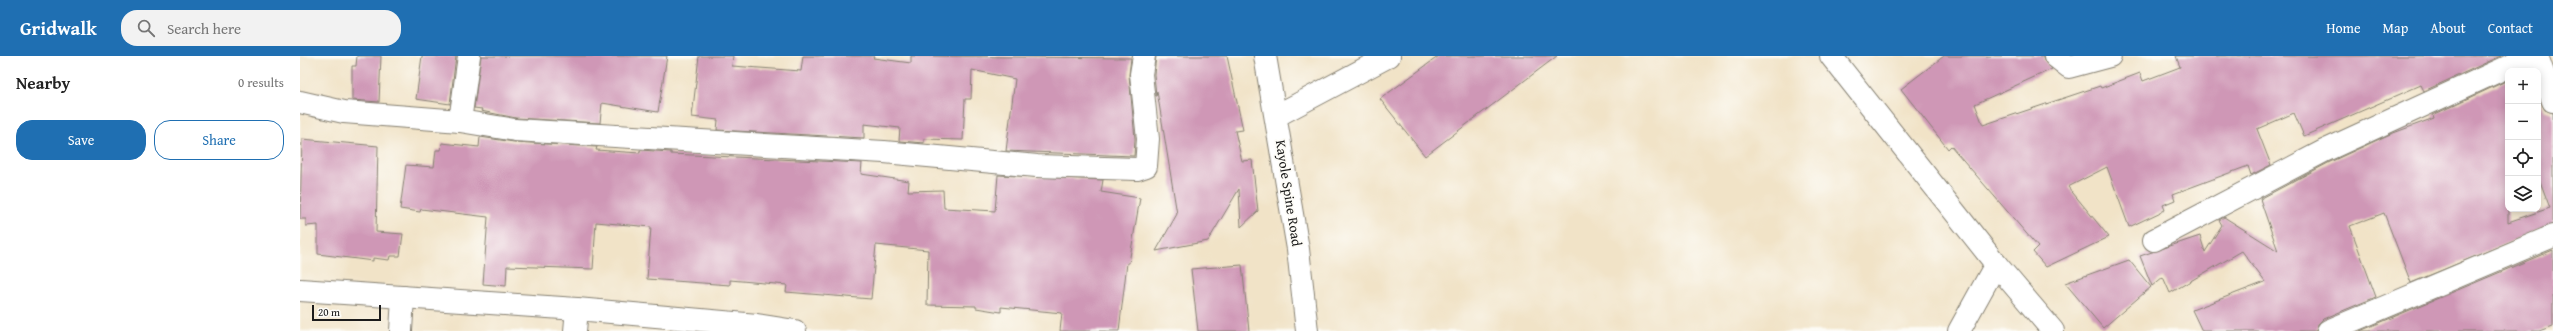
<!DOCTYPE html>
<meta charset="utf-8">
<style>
:root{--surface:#fff;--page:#f2f2f2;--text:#222;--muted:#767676;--line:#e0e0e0;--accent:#1f6fb2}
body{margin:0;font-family:"Gentium Book Plus",serif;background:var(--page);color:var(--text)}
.controls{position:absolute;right:12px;top:12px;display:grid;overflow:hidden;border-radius:8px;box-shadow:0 2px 10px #0003}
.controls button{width:36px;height:36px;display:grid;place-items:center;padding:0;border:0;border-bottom:1px solid var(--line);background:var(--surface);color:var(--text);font:20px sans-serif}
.scale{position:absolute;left:12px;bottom:10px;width:69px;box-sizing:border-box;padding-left:4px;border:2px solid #1c1c1c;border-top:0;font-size:11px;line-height:14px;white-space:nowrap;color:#1c1c1c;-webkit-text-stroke:3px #fdfcf7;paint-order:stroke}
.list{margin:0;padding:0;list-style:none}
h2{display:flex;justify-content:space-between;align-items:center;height:52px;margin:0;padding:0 16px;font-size:17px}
h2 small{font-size:13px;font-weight:400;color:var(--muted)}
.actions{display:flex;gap:8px;padding:12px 16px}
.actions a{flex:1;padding:9px 0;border:1px solid var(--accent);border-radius:16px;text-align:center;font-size:14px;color:var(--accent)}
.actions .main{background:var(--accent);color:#fff}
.icon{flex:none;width:22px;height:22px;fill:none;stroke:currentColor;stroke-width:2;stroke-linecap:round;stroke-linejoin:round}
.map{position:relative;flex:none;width:2253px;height:275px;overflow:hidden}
header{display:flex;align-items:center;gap:24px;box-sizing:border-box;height:56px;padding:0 20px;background:var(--accent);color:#fff}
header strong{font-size:19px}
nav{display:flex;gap:22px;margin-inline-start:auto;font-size:14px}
.search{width:280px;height:36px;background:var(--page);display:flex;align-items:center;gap:10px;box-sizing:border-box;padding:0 14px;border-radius:16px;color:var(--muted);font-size:15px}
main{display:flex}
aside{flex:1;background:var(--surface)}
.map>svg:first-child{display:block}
</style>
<header>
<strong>Gridwalk</strong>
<div class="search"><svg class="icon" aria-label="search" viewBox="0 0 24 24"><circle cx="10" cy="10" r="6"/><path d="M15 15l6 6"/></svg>Search here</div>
<nav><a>Home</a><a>Map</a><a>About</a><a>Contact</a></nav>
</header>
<main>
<aside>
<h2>Nearby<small>0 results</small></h2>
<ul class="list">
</ul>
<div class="actions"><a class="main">Save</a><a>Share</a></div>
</aside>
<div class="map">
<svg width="2253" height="275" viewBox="0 0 2253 275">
<rect width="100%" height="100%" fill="#fdfcf7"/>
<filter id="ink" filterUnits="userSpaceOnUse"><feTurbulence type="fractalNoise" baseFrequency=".025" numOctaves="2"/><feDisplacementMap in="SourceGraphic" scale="8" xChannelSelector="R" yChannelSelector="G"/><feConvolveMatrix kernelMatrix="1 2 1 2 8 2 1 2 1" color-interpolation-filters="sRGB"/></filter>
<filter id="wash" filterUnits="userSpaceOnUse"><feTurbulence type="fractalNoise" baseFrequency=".012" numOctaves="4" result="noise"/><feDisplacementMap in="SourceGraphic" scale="16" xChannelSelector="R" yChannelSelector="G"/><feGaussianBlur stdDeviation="0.9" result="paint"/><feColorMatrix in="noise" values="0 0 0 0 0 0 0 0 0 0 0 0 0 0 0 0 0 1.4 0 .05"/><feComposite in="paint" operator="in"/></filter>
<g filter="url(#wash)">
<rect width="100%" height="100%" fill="#f1e3c7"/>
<g id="blocks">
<g fill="#cf97b6">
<path d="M57,0H81L79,46L52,44V10H56Z"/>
<path d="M122,0H156L150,48L116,43Z"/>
<path d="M181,0H367L358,56L302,47L300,67L216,62L181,55L182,53L174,52Z"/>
<path d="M399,0H433L432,10L501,15L503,0H574L573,2L611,7V0L831,2L829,19L835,83L834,100L706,95L715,23L672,14L671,43H665L663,84L624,83V87L599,85L600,72L564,68V82L417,74L418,64L392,61Z"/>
<path d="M856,0H927L943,74L935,75L942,105L952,104L958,155L941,171L939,133L908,185L856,195L877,158L857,35L856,40L854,18Z"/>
<path d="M1139,0H1257L1125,100L1080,43Z"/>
<path d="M1644,0H1743L1744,5L1752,13L1675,48L1683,69L1800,30L1801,32L1840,17L1843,25L1880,11L1876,0H2201L2124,35L2121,29L2004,80L1994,57L1957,73L1971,109L1951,119L1948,110L1873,138L1875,144L1863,149L1865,154L1829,171L1807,111L1768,131L1809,181L1746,211L1733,196L1738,191L1651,90L1648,93L1601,33Z"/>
<path d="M2208,24V166L2250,152L2238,120V40L2245,54L2253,57V168L2111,227L2084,157L2050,170L2076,241L2023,263L2018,268L2016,275H1902L1892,254L1965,226L1942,195L1870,237L1863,221L1852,230L1840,200L1900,180L1905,196L1922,169L1919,164L1924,161L1978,195L1960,143L2030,106L2088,79L2134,62L2133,59Z"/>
<path d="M180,81L214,86L297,91L296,94L340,97V94L371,96V98L562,107L561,118L609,125L608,135L643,134L644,152L695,155L698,119L803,124L801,136L840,142L829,207H827L819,275H760L762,257L701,251V256L676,252V250L627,249L628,194L576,189L571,243L486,236L487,229L430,224V229L347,223L351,171L296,166L293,213L207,210L206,230L183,228L188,161L121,153L120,156L100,153L106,109L134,111L136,94H141L142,87L179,91Z"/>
<path d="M2,83L78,90L76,176L103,178L100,200H90L89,204L73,202V205L18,198V169L6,170V163H0Z"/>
<path d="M2253,194V270L2239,275H2060Z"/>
<path d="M1829,204L1851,231L1803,272L1765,227Z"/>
<path d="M942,209L949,275H898L891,213Z"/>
</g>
</g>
</g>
<g filter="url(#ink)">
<use href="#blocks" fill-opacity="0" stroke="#868072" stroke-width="1"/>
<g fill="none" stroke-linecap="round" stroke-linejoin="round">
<g stroke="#868072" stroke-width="24">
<g id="street">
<path d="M1531,0L1696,208L1753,275"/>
<path d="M1755,0L1769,11L1810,0"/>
<path d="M2237,0L2253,45"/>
<path d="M0,46L44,56L160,65L215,74L584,96L737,110L837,113L846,110L848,83L841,18L844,0"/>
<path d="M976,60L1089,0"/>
<path d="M160,65L169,0"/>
<path d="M1854,184L2024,95L2231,0"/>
<path d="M0,234L277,253L457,269L495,275"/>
<path d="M101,275L103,241"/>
<path d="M275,275L277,253"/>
<path d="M1659,275L1696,208"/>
<path d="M2028,275L2253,180"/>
</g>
</g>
<g stroke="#868072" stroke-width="24">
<path id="secondary" d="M965,0L998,193L1007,275"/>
</g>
<use href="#street" stroke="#fff" stroke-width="22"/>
<use href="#secondary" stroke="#fff" stroke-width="22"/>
</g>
</g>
<g text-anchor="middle" stroke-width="3.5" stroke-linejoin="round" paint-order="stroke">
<g font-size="14" fill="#1c1c1c" stroke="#fdfcf7">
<text transform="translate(989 137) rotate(81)" y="5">Kayole Spine Road</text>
</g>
</g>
</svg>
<div class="controls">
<button>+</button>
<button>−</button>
<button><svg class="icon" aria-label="locate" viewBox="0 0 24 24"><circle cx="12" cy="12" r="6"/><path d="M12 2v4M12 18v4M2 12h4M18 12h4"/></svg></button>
<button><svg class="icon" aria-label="layers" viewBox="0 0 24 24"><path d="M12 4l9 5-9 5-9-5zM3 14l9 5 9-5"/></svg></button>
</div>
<div class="scale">20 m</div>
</div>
</main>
